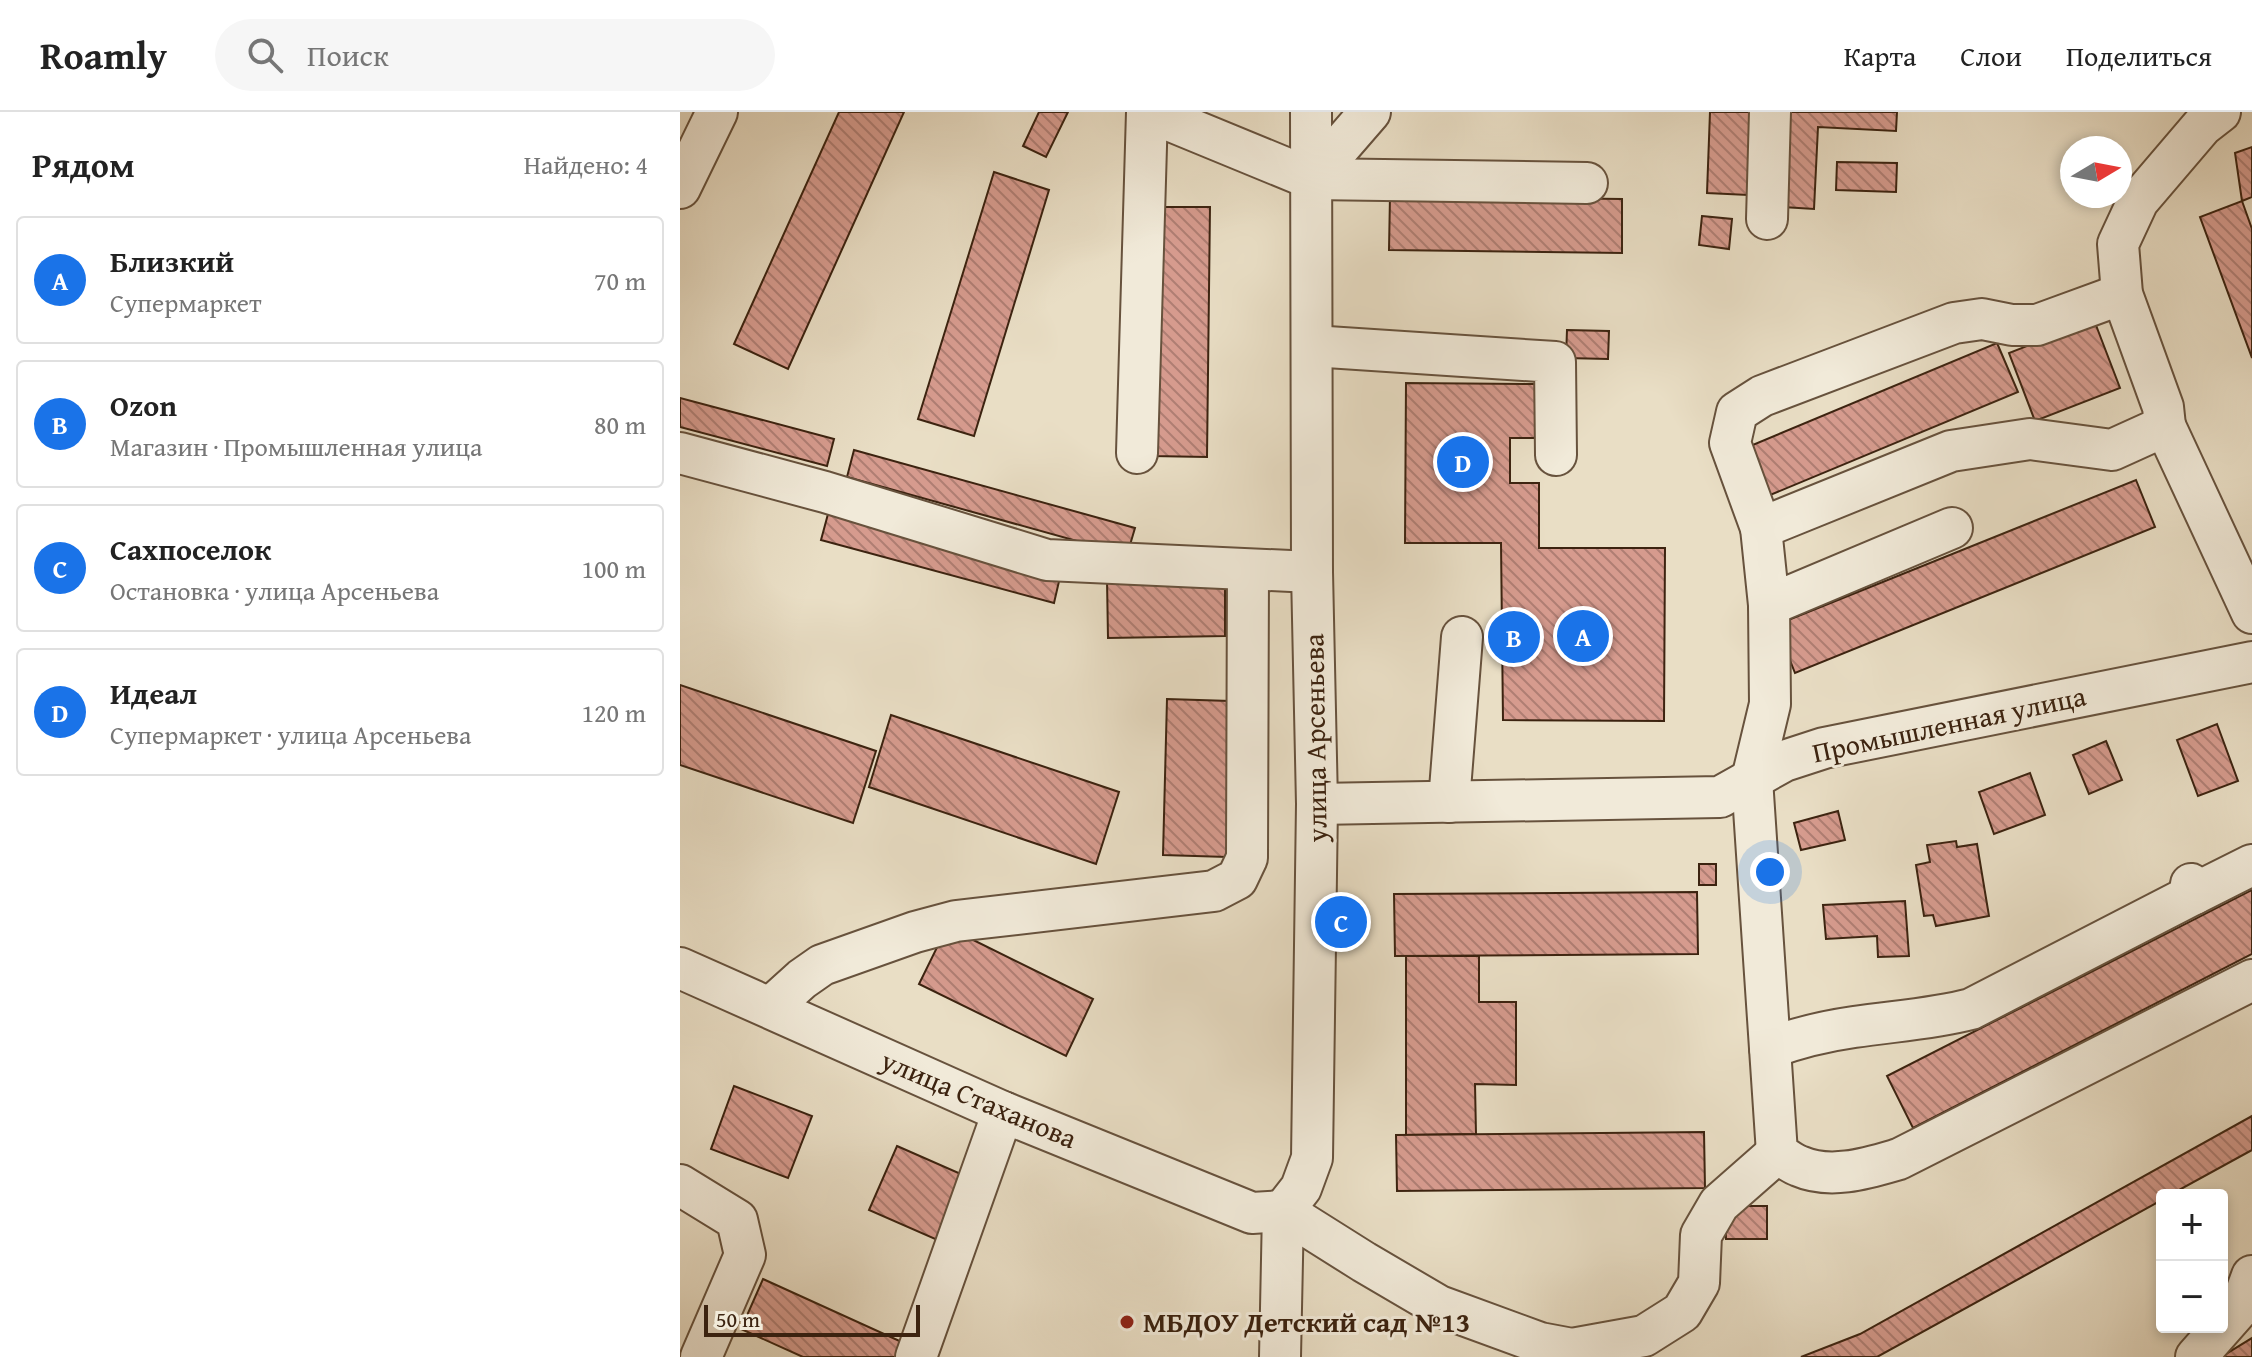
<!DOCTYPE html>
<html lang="ru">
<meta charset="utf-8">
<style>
:root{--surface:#fff;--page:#f6f6f6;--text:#222;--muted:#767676;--line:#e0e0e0;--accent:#1a73e8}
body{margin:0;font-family:"Gentium Book Plus",serif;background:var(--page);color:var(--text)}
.controls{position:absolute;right:24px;bottom:24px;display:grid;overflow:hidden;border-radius:8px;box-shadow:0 4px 12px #0003}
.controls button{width:72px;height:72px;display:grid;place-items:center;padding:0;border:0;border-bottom:2px solid var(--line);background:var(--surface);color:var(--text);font:40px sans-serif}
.compass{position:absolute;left:1380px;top:24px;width:72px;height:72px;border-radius:50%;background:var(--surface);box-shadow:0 4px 12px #0003;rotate:80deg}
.scale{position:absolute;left:24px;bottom:20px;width:216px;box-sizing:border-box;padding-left:8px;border:4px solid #3c2310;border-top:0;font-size:22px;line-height:28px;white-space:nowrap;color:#3c2310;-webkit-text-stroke:6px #f1ead9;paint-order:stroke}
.you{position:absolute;left:1090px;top:760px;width:28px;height:28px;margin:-20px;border:6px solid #fff;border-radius:50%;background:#1a73e8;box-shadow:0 0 0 12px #1a73e833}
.badge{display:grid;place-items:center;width:52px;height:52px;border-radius:50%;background:var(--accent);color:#fff;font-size:26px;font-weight:700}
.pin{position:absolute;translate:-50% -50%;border:4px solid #fff;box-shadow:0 2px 8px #0006}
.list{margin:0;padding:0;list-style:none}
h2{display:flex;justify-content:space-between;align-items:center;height:104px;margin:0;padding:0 32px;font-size:34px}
h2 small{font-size:26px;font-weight:400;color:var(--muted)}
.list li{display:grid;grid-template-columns:52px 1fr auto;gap:24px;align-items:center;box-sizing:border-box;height:128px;margin:0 16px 16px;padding:0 16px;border:2px solid var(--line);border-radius:8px}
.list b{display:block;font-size:30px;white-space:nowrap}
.list p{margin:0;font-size:26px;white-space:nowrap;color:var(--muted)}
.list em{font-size:26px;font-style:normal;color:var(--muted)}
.icon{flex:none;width:44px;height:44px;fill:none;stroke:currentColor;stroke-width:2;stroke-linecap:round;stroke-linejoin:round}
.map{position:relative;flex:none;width:1572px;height:1245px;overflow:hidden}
header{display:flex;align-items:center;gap:48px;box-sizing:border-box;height:112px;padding:0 40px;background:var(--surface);border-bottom:2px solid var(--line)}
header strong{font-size:38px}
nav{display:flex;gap:44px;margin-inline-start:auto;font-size:28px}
.search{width:560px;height:72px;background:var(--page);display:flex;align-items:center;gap:20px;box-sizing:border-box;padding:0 28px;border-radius:44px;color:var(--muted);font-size:30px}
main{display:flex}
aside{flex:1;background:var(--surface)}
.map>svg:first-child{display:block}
</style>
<header>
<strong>Roamly</strong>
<div class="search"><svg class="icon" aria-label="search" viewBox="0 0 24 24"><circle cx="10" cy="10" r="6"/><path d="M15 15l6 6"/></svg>Поиск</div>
<nav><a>Карта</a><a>Слои</a><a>Поделиться</a></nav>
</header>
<main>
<aside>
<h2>Рядом<small>Найдено: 4</small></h2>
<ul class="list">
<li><span class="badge">A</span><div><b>Близкий</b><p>Супермаркет</p></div><em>70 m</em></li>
<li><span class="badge">B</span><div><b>Ozon</b><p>Магазин · Промышленная улица</p></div><em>80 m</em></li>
<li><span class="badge">C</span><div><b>Сахпоселок</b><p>Остановка · улица Арсеньева</p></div><em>100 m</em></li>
<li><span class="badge">D</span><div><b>Идеал</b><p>Супермаркет · улица Арсеньева</p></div><em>120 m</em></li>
</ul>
</aside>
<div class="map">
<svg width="1572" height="1245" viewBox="0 0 1572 1245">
<defs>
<pattern id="building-back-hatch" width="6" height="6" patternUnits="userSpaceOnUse" patternTransform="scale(2)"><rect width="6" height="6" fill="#d69b8e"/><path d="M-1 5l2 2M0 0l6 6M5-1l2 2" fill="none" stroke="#af7e73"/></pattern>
</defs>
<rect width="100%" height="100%" fill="#e9dec5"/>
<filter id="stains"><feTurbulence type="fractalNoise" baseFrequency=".0025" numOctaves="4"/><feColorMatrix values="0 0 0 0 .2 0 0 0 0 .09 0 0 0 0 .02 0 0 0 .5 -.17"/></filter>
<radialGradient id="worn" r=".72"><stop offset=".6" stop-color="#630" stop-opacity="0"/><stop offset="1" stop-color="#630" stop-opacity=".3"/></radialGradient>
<g fill="url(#building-back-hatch)" stroke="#3c2310" stroke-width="2">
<path d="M159,0H224L108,257L54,232Z"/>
<path d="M359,0H388L366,45L343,34Z"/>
<path d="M1030,0H1071L1068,83L1027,81Z"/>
<path d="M1108,0H1217L1216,19L1138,15L1134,97L1103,95Z"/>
<path d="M1572,35V85L1562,89L1555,41Z"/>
<path d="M1157,50L1217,51L1216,80L1156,78Z"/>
<path d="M314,60L369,78L294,324L238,307Z"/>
<path d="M710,84L942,87V141L709,138Z"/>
<path d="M1562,89L1572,117V246L1520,105Z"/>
<path d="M475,95H530L527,345L472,344Z"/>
<path d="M1022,104L1052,107L1049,137L1019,133Z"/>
<path d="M1414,208L1440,276L1355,309L1329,241Z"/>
<path d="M887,218L929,219L928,247L886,246Z"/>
<path d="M1317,231L1338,280L1083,386L1063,337Z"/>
<path d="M726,271L858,272V326H830V371H859V436H985L984,609L823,608L821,431H725Z"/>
<path d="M0,286L154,327L147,354L0,315Z"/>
<path d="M174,338L455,416L447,443L167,365Z"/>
<path d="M1456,368L1475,415L1115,561L1096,513Z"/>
<path d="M148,402L380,465L374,491L141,428Z"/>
<path d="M545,467V524L428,526L427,468Z"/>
<path d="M0,573L196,639L173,711L0,653Z"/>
<path d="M487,587L550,589L547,745L483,743Z"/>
<path d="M211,603L439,680L416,752L189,675Z"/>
<path d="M1537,612L1558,669L1518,684L1497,628Z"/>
<path d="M1426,629L1442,668L1409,682L1393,643Z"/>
<path d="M1350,661L1365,703L1314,722L1299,680Z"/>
<path d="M1158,699L1165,728L1121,738L1114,711Z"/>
<path d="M1276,729L1277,735L1297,732L1309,804L1256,814L1253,803L1244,804L1236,753L1250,750L1247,733Z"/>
<rect x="1019" y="752" width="17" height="21"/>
<path d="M1572,778V842L1233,1016L1207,964Z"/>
<path d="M1017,780L1018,842L715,844L714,782Z"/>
<path d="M1225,789L1229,844L1198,845L1197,824L1146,827L1143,793Z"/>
<path d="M267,815L413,887L386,944L239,872Z"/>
<path d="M726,844H799V890H836V973L795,972L796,1022L726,1023Z"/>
<path d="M54,974L132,1004L108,1066L31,1037Z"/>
<path d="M1572,1004V1038L1490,1083H1482V1088L1197,1245H1121L1180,1222Z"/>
<path d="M1024,1020L1025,1076L717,1079L716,1023Z"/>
<path d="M217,1034L290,1066L262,1130L189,1098Z"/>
<path d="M1045,1094H1087V1127H1046Z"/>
<path d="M83,1167L224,1231L218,1245H123L61,1217Z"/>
<path d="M1572,1226V1245H1541Z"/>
</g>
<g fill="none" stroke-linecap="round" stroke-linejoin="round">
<g stroke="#67523d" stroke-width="44">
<g id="minor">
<path d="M469,0L632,67L907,71"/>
<path d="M632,67L690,0"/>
<path d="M0,76L37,0"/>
<path d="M1087,107L1090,0"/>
<path d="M632,234L875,250L876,343"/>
<path d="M1485,314L1572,501"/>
<path d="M0,341L145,380L367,448L632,460"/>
<path d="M457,341L467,0"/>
<path d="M1081,416L1050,331L1057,300L1082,284L1274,211L1302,207L1332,213H1357L1442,182"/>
<path d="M1272,416L1089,493L1081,416L1271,339L1350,327L1432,338L1485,314L1483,295L1442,182L1438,132L1458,89L1522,14L1540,0"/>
<path d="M1089,493L1090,592L1072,667L1097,1041C1104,1045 1111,1051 1119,1054C1151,1068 1188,1056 1219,1047L1572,868"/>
<path d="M769,690L782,525"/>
<path d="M637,692L1040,685L1104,649L1144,636L1572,550"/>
<path d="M1511,772L1514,782L1572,753"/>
<path d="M0,856L323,1000L572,1101L603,1099"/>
<path d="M91,895L122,867L142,853L235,820L276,809L534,779L557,767L567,746L568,459"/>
<path d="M1090,936C1117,926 1146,919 1174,915C1214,909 1253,907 1291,897L1514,782"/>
<path d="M0,1073L57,1108L65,1143L21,1245"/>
<path d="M603,1099L684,1150L759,1194L860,1231L892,1237L964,1224L1002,1200L1019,1171L1021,1123L1039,1092L1097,1041"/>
<path d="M236,1245L323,1000"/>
<path d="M600,1245L603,1099L621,1076L632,1046L637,692L632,460L631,0"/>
<path d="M1516,1245L1561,1194L1572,1164"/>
</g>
</g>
<use href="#minor" stroke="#f1ead9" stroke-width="40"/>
</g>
<circle fill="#8f2418" stroke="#f1ead9" stroke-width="3" cx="447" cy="1210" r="8"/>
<g text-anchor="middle" stroke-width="6" stroke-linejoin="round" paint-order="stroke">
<g font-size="28" fill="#3c2310" stroke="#f1ead9">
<text transform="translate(1269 612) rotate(-12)" y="10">Промышленная улица</text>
<text transform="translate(635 626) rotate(-91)" y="10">улица Арсеньева</text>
<text transform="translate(299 987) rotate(23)" y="10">улица Стаханова</text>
</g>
<g font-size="28" font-weight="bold" fill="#3c2310" stroke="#f1ead9" text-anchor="start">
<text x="463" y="1220">МБДОУ Детский сад №13</text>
</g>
</g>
<rect width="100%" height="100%" filter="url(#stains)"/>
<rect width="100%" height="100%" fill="url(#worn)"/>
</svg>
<div class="controls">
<button>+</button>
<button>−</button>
</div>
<svg class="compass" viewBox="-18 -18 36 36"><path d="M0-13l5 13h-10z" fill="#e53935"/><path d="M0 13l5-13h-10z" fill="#767676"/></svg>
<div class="scale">50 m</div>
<div class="you"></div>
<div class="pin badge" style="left:903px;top:524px">A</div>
<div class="pin badge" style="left:834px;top:525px">B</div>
<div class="pin badge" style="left:661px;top:810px">C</div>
<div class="pin badge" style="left:783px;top:350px">D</div>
</div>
</main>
